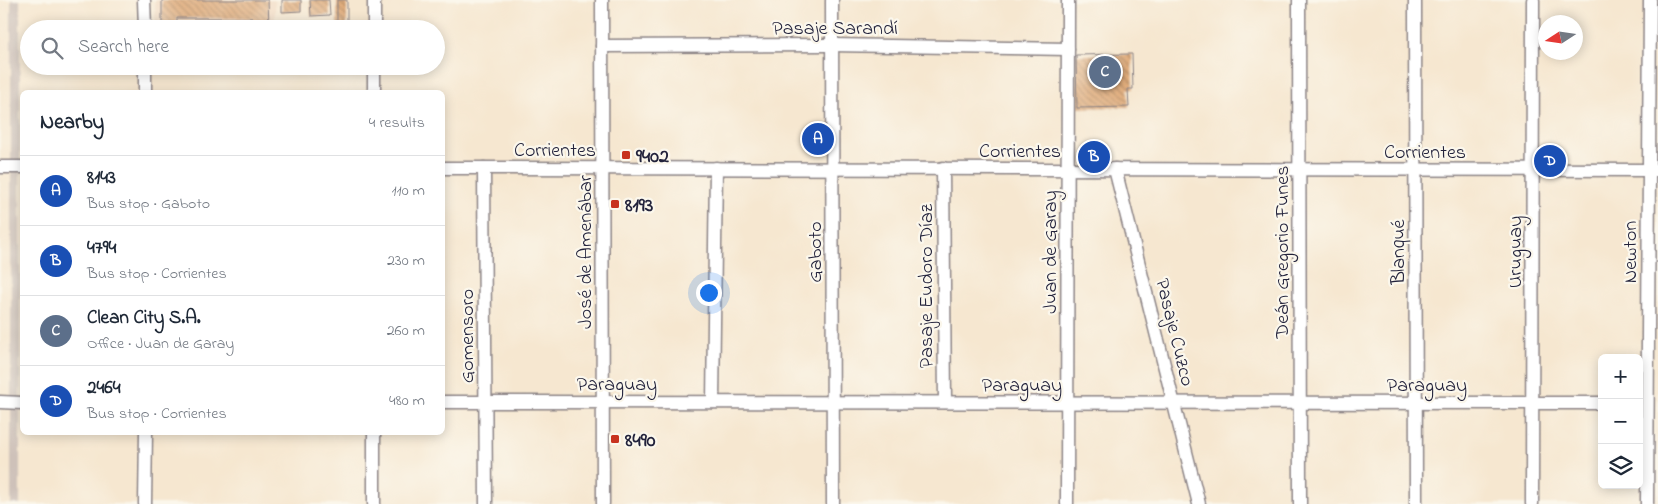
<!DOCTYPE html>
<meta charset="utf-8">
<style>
:root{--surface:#fff;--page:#f2f2f3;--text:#1f2937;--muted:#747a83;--line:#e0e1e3;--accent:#b45309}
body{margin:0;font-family:"Indie Flower",sans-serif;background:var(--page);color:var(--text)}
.controls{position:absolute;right:15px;bottom:15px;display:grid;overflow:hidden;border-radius:8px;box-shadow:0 2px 12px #0003}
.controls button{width:45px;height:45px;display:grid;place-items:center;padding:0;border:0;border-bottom:1px solid var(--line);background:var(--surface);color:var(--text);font:25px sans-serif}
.compass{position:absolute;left:1538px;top:15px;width:45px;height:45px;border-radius:50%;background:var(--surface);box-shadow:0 2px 12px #0003;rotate:258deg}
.you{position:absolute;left:708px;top:292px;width:18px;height:18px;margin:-12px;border:4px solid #fff;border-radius:50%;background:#1a73e8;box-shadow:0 0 0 8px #1a73e833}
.badge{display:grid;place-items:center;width:32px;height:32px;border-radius:50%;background:var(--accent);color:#fff;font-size:16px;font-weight:700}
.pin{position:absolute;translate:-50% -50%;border:2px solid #fff;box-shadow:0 1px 5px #0006}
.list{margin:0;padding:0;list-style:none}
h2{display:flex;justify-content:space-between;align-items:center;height:65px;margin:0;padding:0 20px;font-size:21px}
h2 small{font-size:16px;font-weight:400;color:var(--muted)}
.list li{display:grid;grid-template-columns:32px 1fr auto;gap:15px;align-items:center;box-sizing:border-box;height:70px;padding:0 20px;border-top:1px solid var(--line)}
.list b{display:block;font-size:19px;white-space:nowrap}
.list p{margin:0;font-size:16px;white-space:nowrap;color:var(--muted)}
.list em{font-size:16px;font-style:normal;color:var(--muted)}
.icon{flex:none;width:28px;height:28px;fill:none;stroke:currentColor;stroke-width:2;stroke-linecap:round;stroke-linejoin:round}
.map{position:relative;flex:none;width:1658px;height:504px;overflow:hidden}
.search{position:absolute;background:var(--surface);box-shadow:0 2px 12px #0003;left:20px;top:20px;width:425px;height:55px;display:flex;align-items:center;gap:12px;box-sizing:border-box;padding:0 18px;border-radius:28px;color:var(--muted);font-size:19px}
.panel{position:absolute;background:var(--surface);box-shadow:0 2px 12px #0003;left:20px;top:90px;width:425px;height:345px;border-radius:8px}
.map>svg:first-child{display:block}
</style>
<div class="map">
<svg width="1658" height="504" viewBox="0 0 1658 504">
<defs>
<pattern id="building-back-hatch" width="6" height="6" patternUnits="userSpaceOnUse" patternTransform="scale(1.25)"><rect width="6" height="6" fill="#e0ac7b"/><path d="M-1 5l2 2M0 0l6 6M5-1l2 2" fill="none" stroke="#b58c66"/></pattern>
</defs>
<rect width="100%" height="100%" fill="#fbf7ec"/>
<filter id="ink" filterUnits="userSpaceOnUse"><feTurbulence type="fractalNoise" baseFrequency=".02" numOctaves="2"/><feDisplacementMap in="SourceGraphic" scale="10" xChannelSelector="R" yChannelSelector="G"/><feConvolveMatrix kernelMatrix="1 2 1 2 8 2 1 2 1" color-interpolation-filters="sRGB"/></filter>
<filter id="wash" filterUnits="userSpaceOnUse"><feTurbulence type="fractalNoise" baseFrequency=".0096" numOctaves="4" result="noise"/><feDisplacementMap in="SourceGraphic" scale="20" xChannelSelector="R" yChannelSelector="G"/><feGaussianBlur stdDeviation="1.12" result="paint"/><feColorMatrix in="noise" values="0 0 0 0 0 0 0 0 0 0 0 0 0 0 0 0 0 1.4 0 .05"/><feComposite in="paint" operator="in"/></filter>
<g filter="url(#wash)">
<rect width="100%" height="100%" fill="#f6e7d0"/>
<rect fill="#f0d5bc" x="155" y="0" width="120" height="29"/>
<rect fill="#cec1b9" x="11" y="0" width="9" height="504"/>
<g id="blocks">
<g fill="url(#building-back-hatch)">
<path d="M162,0H268L269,25H252V18H177V25H162Z"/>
<path d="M282,0H301V11L282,12Z"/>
<path d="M310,0H329L330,15L311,16Z"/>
<path d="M337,0H347V29H275V26H337Z"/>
<path d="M1132,54L1133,89H1128L1129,107L1077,108L1076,55Z"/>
</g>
</g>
</g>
<g filter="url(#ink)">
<use href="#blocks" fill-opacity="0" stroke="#8c8486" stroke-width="1"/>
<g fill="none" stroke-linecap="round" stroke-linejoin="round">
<g stroke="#8c8486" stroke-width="15">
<g id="street">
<path d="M144,0L145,29"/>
<path d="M374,0V29"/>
<path d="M602,0L603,504"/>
<path d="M832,0L833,504"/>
<path d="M1299,0L1300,504"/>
<path d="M1415,0L1416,504"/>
<path d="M602,46L832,45L1068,49"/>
<path d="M145,66V92"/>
<path d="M374,66V92"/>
<path d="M0,167H22"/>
<path d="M442,168L1658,170"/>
<path d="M484,168L486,504"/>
<path d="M943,168L945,402"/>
<path d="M1115,169L1199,504"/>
<path d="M0,402L22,403"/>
<path d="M442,402L1602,403"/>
<path d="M713,402L716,168"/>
<path d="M374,432V504"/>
<path d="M145,504L146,432"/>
<path d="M1067,504L1068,0"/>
<path d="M1532,504L1533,0"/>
<path d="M1647,504L1650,0"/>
</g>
</g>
<use href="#street" stroke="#fff" stroke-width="12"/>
</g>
</g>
<g fill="#c8321e" stroke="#fbf7ec" stroke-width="2">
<rect x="621" y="150" width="10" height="10" rx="2.5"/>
<rect x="610" y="199" width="10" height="10" rx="2.5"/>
<rect x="610" y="434" width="10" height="10" rx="2.5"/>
</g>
<g text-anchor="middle" stroke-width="4.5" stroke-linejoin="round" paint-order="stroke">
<g font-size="20" fill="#22223b" stroke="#fbf7ec">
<text x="835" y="34">Pasaje Sarandí</text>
<text x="555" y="156">Corrientes</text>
<text x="1020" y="157">Corrientes</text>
<text x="1425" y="158">Corrientes</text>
<text transform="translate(584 252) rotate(-90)" y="7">José de Amenábar</text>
<text transform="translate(814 252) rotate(-90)" y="7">Gaboto</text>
<text transform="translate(1049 252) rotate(-90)" y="7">Juan de Garay</text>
<text transform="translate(1281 252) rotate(-90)" y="7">Deán Gregorio Funes</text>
<text transform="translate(1397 252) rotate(-90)" y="7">Blanqué</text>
<text transform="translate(1514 252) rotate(-90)" y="7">Uruguay</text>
<text transform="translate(1629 252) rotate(-90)" y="7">Newton</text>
<text transform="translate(925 286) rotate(-90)" y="7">Pasaje Eudoro Díaz</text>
<text transform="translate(1176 332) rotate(76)" y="7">Pasaje Cuzco</text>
<text transform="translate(466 336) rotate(-90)" y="7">Gomensoro</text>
<text x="617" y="390">Paraguay</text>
<text x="1022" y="391">Paraguay</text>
<text x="1427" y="391">Paraguay</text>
</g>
<g font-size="20" font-weight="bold" fill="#22223b" stroke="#fbf7ec" text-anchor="start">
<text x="636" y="162">9402</text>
<text x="625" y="211">8193</text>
<text x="625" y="446">8490</text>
</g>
</g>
</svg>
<div class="controls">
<button>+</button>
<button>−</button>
<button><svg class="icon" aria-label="layers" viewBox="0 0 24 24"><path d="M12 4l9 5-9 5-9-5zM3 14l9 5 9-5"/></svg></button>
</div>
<svg class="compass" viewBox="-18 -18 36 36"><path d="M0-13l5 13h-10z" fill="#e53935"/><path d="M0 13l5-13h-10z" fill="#747a83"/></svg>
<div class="you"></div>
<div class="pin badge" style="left:818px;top:139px;background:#1a4fb4">A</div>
<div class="pin badge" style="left:1094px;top:157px;background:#1a4fb4">B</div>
<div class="pin badge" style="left:1105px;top:72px;background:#5c6f8a">C</div>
<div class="pin badge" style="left:1550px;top:161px;background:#1a4fb4">D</div>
<div class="search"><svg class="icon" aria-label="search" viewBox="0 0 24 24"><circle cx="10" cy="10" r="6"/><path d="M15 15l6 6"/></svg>Search here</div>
<section class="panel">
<h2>Nearby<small>4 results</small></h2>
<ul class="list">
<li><span class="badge" style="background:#1a4fb4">A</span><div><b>8143</b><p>Bus stop · Gaboto</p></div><em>110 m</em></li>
<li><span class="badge" style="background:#1a4fb4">B</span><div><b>4794</b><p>Bus stop · Corrientes</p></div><em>230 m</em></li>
<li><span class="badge" style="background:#5c6f8a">C</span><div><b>Clean City S.A.</b><p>Office · Juan de Garay</p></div><em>260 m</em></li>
<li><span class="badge" style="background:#1a4fb4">D</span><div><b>2464</b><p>Bus stop · Corrientes</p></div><em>480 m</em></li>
</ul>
</section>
</div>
